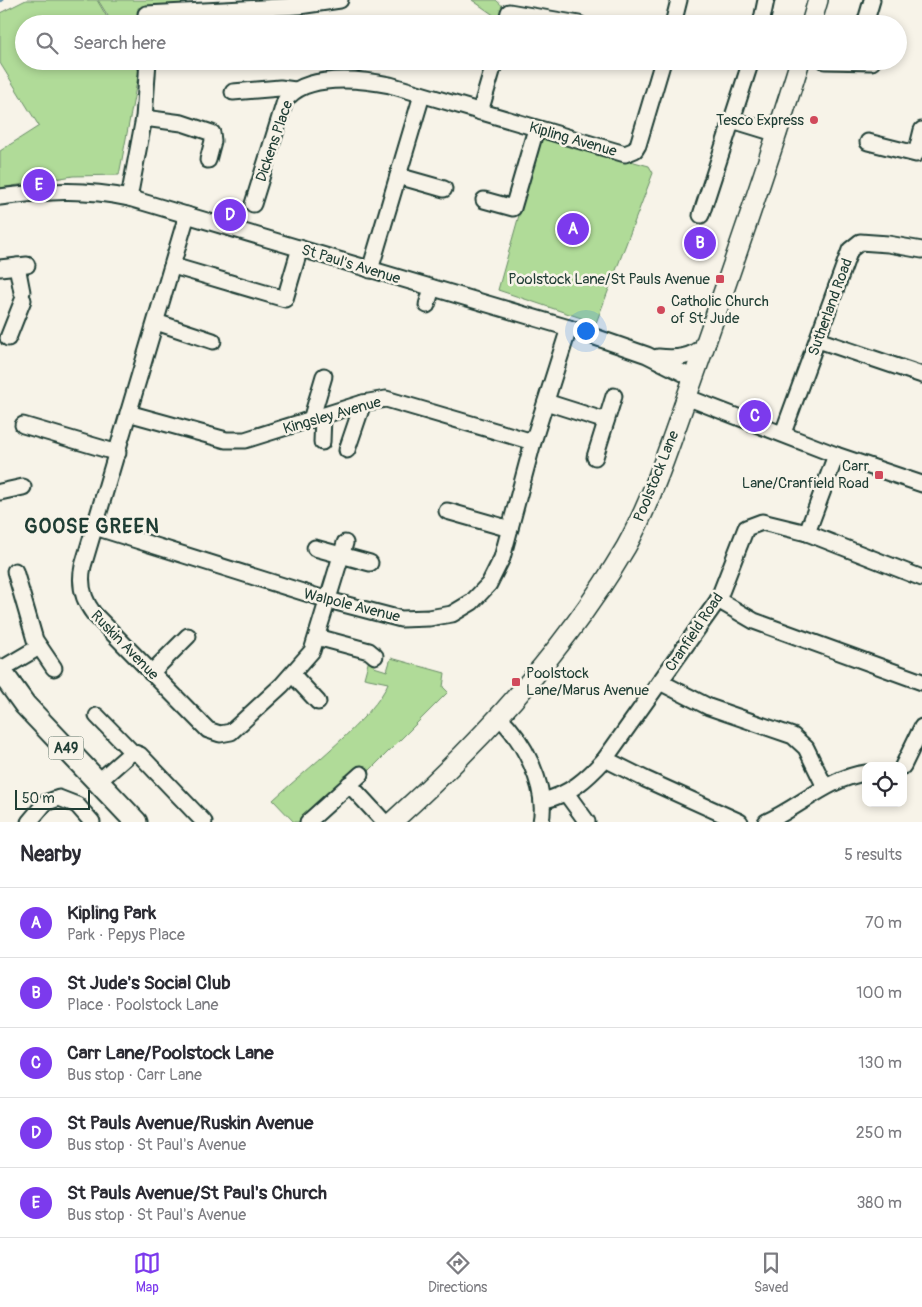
<!DOCTYPE html>
<meta charset="utf-8">
<style>
:root{--surface:#fff;--page:#f2f2f3;--text:#2b2b33;--muted:#7c7c81;--line:#e1e1e2;--accent:#7c3aed}
body{margin:0;font-family:Pangolin,sans-serif;background:var(--page);color:var(--text)}
.controls{position:absolute;right:15px;bottom:15px;display:grid;overflow:hidden;border-radius:10px;box-shadow:0 2px 8px #0003}
.controls button{width:45px;height:45px;display:grid;place-items:center;padding:0;border:0;border-bottom:1px solid var(--line);background:var(--surface);color:var(--text);font:25px sans-serif}
.scale{position:absolute;left:15px;bottom:12px;width:75px;box-sizing:border-box;padding-left:5px;border:2px solid #1f3d34;border-top:0;font-size:14px;line-height:18px;white-space:nowrap;color:#1f3d34;-webkit-text-stroke:4px #f7f3e8;paint-order:stroke}
.you{position:absolute;left:585px;top:330px;width:18px;height:18px;margin:-12px;border:4px solid #fff;border-radius:50%;background:#1a73e8;box-shadow:0 0 0 8px #1a73e833}
.badge{display:grid;place-items:center;width:32px;height:32px;border-radius:50%;background:var(--accent);color:#fff;font-size:16px;font-weight:700}
.pin{position:absolute;translate:-50% -50%;border:2px solid #fff;box-shadow:0 1px 5px #0006}
.list{margin:0;padding:0;list-style:none}
h2{display:flex;justify-content:space-between;align-items:center;height:65px;margin:0;padding:0 20px;font-size:21px}
h2 small{font-size:16px;font-weight:400;color:var(--muted)}
.list li{display:grid;grid-template-columns:32px 1fr auto;gap:15px;align-items:center;box-sizing:border-box;height:70px;padding:0 20px;border-top:1px solid var(--line)}
.list b{display:block;font-size:19px;white-space:nowrap}
.list p{margin:0;font-size:16px;white-space:nowrap;color:var(--muted)}
.list em{font-size:16px;font-style:normal;color:var(--muted)}
.icon{flex:none;width:28px;height:28px;fill:none;stroke:currentColor;stroke-width:2;stroke-linecap:round;stroke-linejoin:round}
.map{position:relative;flex:none;width:922px;height:822px;overflow:hidden}
.search{position:absolute;background:var(--surface);box-shadow:0 2px 8px #0003;left:15px;right:15px;top:15px;height:55px;display:flex;align-items:center;gap:12px;box-sizing:border-box;padding:0 18px;border-radius:28px;color:var(--muted);font-size:19px}
.sheet{height:415px;background:var(--surface)}
nav{display:flex;justify-content:space-around;align-items:center;box-sizing:border-box;height:70px;border-top:1px solid var(--line);background:var(--surface);font-size:14px;color:var(--muted)}
nav a{display:grid;justify-items:center;gap:2px}
nav .on{color:var(--accent)}
.map>svg:first-child{display:block}
</style>
<div class="map">
<svg width="922" height="822" viewBox="0 0 922 822">
<rect width="100%" height="100%" fill="#f7f3e8"/>
<filter id="ink" filterUnits="userSpaceOnUse"><feTurbulence type="fractalNoise" baseFrequency=".02" numOctaves="2"/><feDisplacementMap in="SourceGraphic" scale="10" xChannelSelector="R" yChannelSelector="G"/><feConvolveMatrix kernelMatrix="1 2 1 2 8 2 1 2 1" color-interpolation-filters="sRGB"/></filter>
<g filter="url(#ink)">
<g fill="#b0db98" stroke="#688c66">
<path d="M26,0H97L111,24H24V61H133L139,71L119,175L73,176L0,188V151L39,126L0,63V13Z"/>
<path d="M98,0H186L187,4L138,8V24H113Z"/>
<path d="M472,0H496L509,12L507,20L495,16Z"/>
<path d="M541,137L649,166L653,173L596,323L498,290Z"/>
<path d="M371,652L378,654L374,667L387,671L391,658L445,673L443,687L448,692L369,771L364,766L303,822H294L273,800C301,774 377,715 388,683L364,678Z"/>
</g>
<g fill="none" stroke-linecap="round" stroke-linejoin="round">
<path stroke="#6393a6" stroke-width="3" d="M0,1L2,0"/>
<g stroke="#1f3d34" stroke-width="19">
<g id="minor">
<path d="M146,14L299,6L340,0"/>
<path d="M506,24L509,12L579,24"/>
<path d="M673,24L679,0"/>
<path d="M761,24L766,0"/>
<path d="M865,24L872,0"/>
<path d="M825,61L872,62"/>
<path d="M233,92L280,88L295,90"/>
<path d="M480,112L495,61"/>
<path d="M144,118L182,123L212,133L213,141L208,160"/>
<path d="M732,120L778,134"/>
<path d="M868,142L916,154L922,130"/>
<path d="M398,176L444,189"/>
<path d="M0,197C47,191 83,188 129,198L569,328L647,355L693,378"/>
<path d="M129,198L144,118L148,61"/>
<path d="M484,200L513,208L536,129"/>
<path d="M253,204L285,101C304,73 361,79 390,85L625,154L635,150L638,145L663,61"/>
<path d="M187,215L83,566C79,584 83,600 94,614L208,730L220,734L231,732L282,685L312,651L345,543"/>
<path d="M701,215L751,61"/>
<path d="M17,266L22,292"/>
<path d="M173,266L285,299L300,248"/>
<path d="M0,268L27,265"/>
<path d="M370,270L422,95"/>
<path d="M427,305L432,288"/>
<path d="M156,322L213,341"/>
<path d="M8,338L23,300"/>
<path d="M818,340L922,375"/>
<path d="M658,357C676,359 691,358 705,345"/>
<path d="M686,397L836,455L922,484"/>
<path d="M546,402L606,421"/>
<path d="M128,413L226,440H245L363,403L386,399L533,442"/>
<path d="M311,420L324,376"/>
<path d="M23,425L118,453"/>
<path d="M783,433L850,250L860,242L888,244L922,250"/>
<path d="M322,442L323,416"/>
<path d="M347,450L363,403"/>
<path d="M595,457L614,396"/>
<path d="M0,492L23,487"/>
<path d="M447,511L510,529"/>
<path d="M95,527L328,600L401,619L429,618L452,614L472,602L489,584L502,558L533,442L569,328"/>
<path d="M807,533L836,455"/>
<path d="M315,548L370,563"/>
<path d="M15,571L35,640L54,668"/>
<path d="M718,600L754,621L922,682"/>
<path d="M317,637L369,651L375,656"/>
<path d="M0,670L39,647"/>
<path d="M151,673L188,636"/>
<path d="M292,674L318,702"/>
<path d="M660,682L709,707L793,736L806,748L825,787"/>
<path d="M97,716L132,752L140,755L204,822"/>
<path d="M498,716C523,739 548,787 541,822"/>
<path d="M605,759L645,779L740,822"/>
<path d="M903,766L922,727"/>
<path d="M98,782L132,752"/>
<path d="M349,784L384,822"/>
<path d="M566,793L587,822"/>
<path d="M542,801C569,795 587,779 605,759L718,600L746,528L762,522L807,533L922,578"/>
<path d="M29,822L45,803L59,798L77,805L92,822"/>
<path d="M308,822L361,774"/>
<path d="M766,822C800,807 828,778 866,773"/>
</g>
</g>
<g stroke="#1f3d34" stroke-width="22">
<g id="major">
<path d="M811,24L818,0"/>
<path d="M392,822C481,742 565,651 626,547C653,499 674,432 693,379C730,274 767,168 800,61"/>
</g>
</g>
<g stroke="#1f3d34" stroke-width="25">
<path id="highway" d="M0,670L25,705L136,822"/>
</g>
<use href="#minor" stroke="#f7f3e8" stroke-width="15"/>
<use href="#major" stroke="#f7f3e8" stroke-width="19"/>
<use href="#highway" stroke="#f7f3e8" stroke-width="21"/>
</g>
</g>
<g fill="#d1495b" stroke="#f7f3e8" stroke-width="2">
<circle cx="814" cy="120" r="5"/>
<rect x="715" y="274" width="10" height="10" rx="2.5"/>
<circle cx="661" cy="310" r="5"/>
<rect x="874" y="470" width="10" height="10" rx="2.5"/>
<rect x="511" y="677" width="10" height="10" rx="2.5"/>
</g>
<g text-anchor="middle" stroke-width="5" stroke-linejoin="round" paint-order="stroke">
<rect fill="#f7f3e8" stroke="#60746a" stroke-width="1" x="48.5" y="736.5" width="35" height="23" rx="4"/>
<g font-size="14" font-weight="bold" fill="#1f3d34">
<text x="66" y="753">A49</text>
</g>
<g font-size="15" fill="#1f3d34" stroke="#f7f3e8" text-anchor="end">
<text x="804" y="125">Tesco Express</text>
<text x="710" y="284">Poolstock Lane/St Pauls Avenue</text>
<text x="671" y="306" text-anchor="start">Catholic Church<tspan x="671" dy="17">of St. Jude</tspan></text>
<text x="869" y="471">Carr<tspan x="869" dy="17">Lane/Cranfield Road</tspan></text>
<text x="526" y="678" text-anchor="start">Poolstock<tspan x="526" dy="17">Lane/Marus Avenue</tspan></text>
</g>
<g font-size="15" fill="#1f3d34" stroke="#f7f3e8">
<text transform="translate(573 139) rotate(16)" y="5">Kipling Avenue</text>
<text transform="translate(274 141) rotate(-71)" y="5">Dickens Place</text>
<text transform="translate(351 264) rotate(17)" y="5">St Paul's Avenue</text>
<text transform="translate(830 307) rotate(-70)" y="5">Sutherland Road</text>
<text transform="translate(332 415) rotate(-16)" y="5">Kingsley Avenue</text>
<text transform="translate(656 476) rotate(-68)" y="5">Poolstock Lane</text>
<text transform="translate(352 605) rotate(14)" y="5">Walpole Avenue</text>
<text transform="translate(694 632) rotate(-56)" y="5">Cranfield Road</text>
<text transform="translate(125 645) rotate(46)" y="5">Ruskin Avenue</text>
</g>
<g font-size="20" font-weight="bold" letter-spacing="1" fill="#1f3d34" stroke="#f7f3e8">
<text x="92" y="533">GOOSE GREEN</text>
</g>
</g>
</svg>
<div class="controls">
<button><svg class="icon" aria-label="locate" viewBox="0 0 24 24"><circle cx="12" cy="12" r="6"/><path d="M12 2v4M12 18v4M2 12h4M18 12h4"/></svg></button>
</div>
<div class="scale">50 m</div>
<div class="you"></div>
<div class="pin badge" style="left:573px;top:229px">A</div>
<div class="pin badge" style="left:700px;top:243px">B</div>
<div class="pin badge" style="left:755px;top:416px">C</div>
<div class="pin badge" style="left:230px;top:215px">D</div>
<div class="pin badge" style="left:39px;top:185px">E</div>
<div class="search"><svg class="icon" aria-label="search" viewBox="0 0 24 24"><circle cx="10" cy="10" r="6"/><path d="M15 15l6 6"/></svg>Search here</div>
</div>
<section class="sheet">
<h2>Nearby<small>5 results</small></h2>
<ul class="list">
<li><span class="badge">A</span><div><b>Kipling Park</b><p>Park · Pepys Place</p></div><em>70 m</em></li>
<li><span class="badge">B</span><div><b>St Jude's Social Club</b><p>Place · Poolstock Lane</p></div><em>100 m</em></li>
<li><span class="badge">C</span><div><b>Carr Lane/Poolstock Lane</b><p>Bus stop · Carr Lane</p></div><em>130 m</em></li>
<li><span class="badge">D</span><div><b>St Pauls Avenue/Ruskin Avenue</b><p>Bus stop · St Paul's Avenue</p></div><em>250 m</em></li>
<li><span class="badge">E</span><div><b>St Pauls Avenue/St Paul's Church</b><p>Bus stop · St Paul's Avenue</p></div><em>380 m</em></li>
</ul>
</section>
<nav>
<a class="on"><svg class="icon" aria-label="map" viewBox="0 0 24 24"><path d="M3 6l6-2 6 2 6-2v14l-6 2-6-2-6 2zM9 4v14M15 6v14"/></svg>Map</a>
<a><svg class="icon" aria-label="directions" viewBox="0 0 24 24"><path d="M12 3l9 9-9 9-9-9zM9 14v-3h6M13 9l2 2-2 2"/></svg>Directions</a>
<a><svg class="icon" aria-label="saved" viewBox="0 0 24 24"><path d="M7 4h10v16l-5-4-5 4z"/></svg>Saved</a>
</nav>
